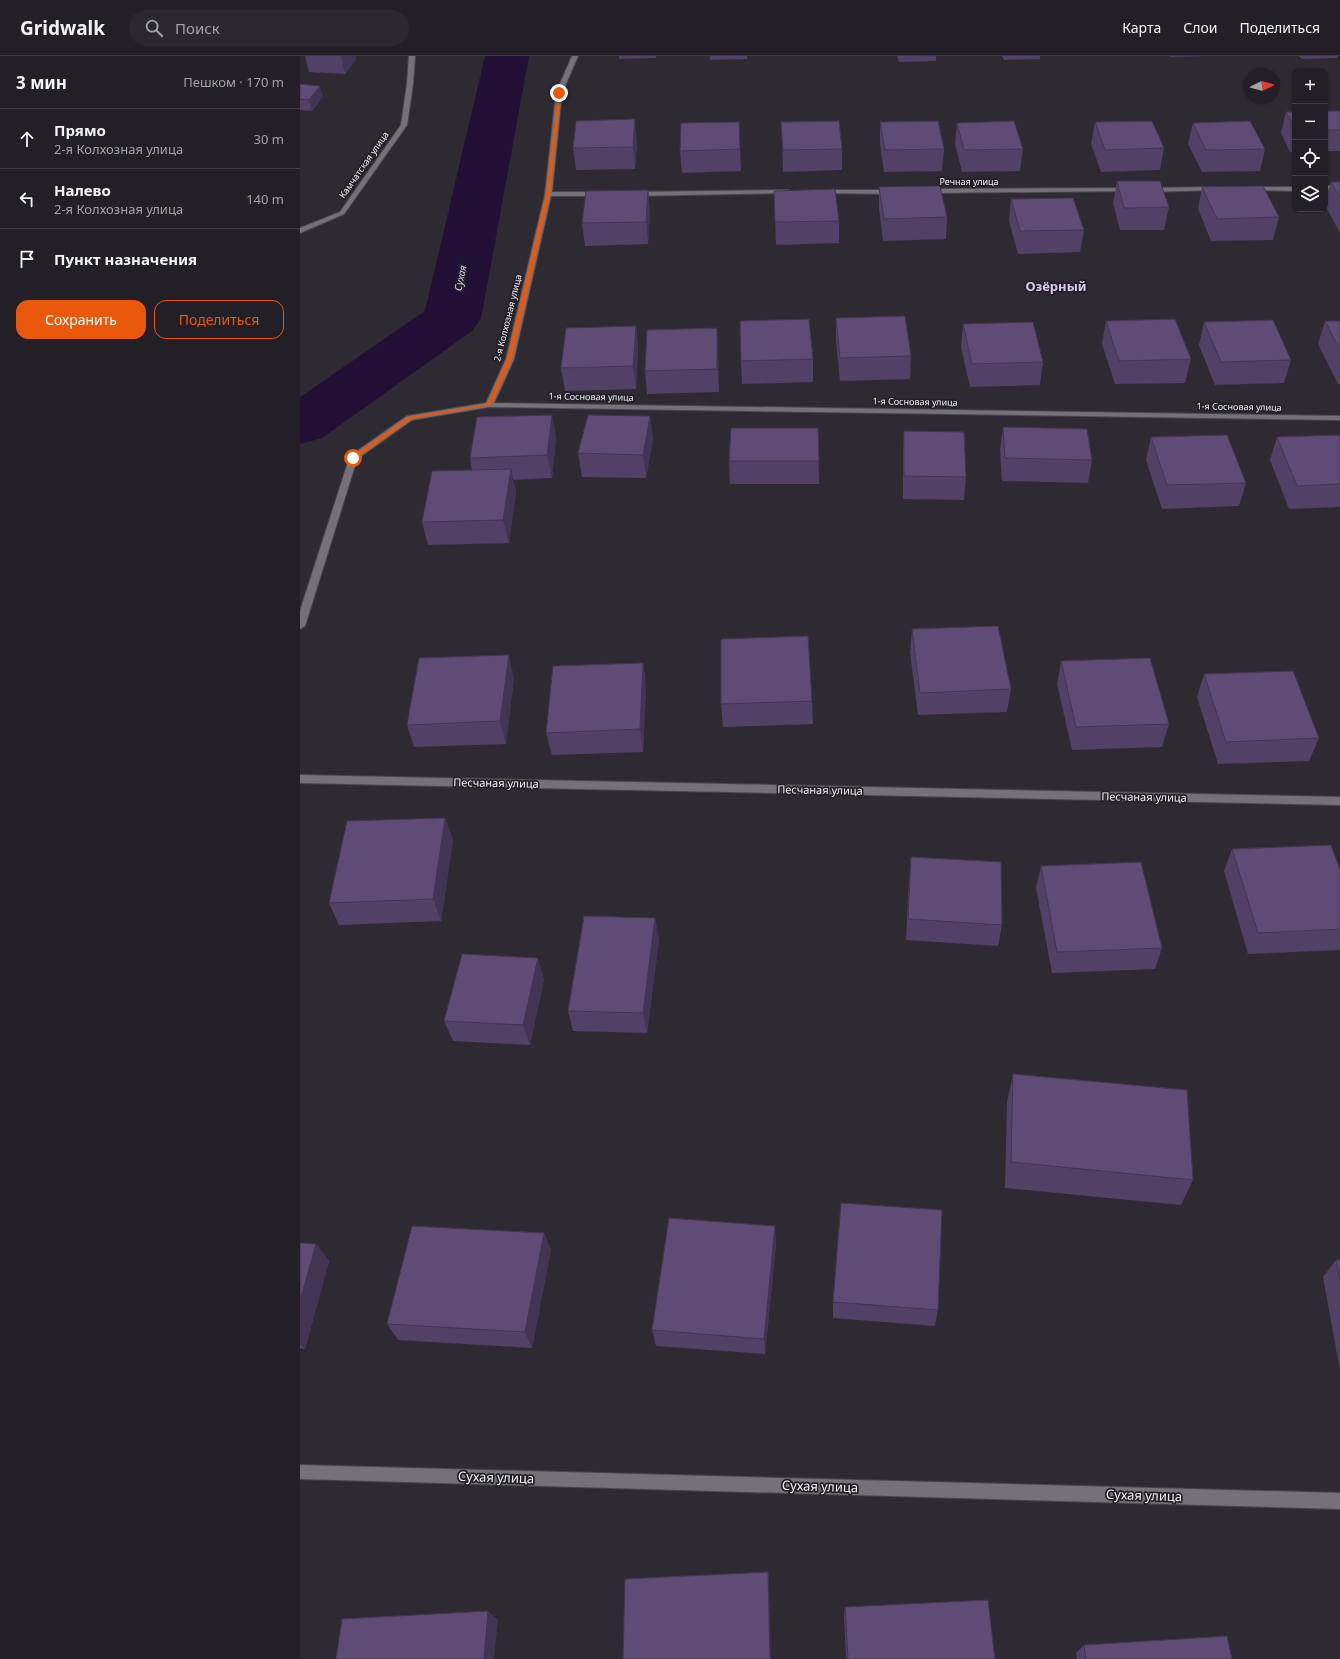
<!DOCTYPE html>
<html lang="ru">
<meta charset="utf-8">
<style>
:root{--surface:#222026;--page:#2a282e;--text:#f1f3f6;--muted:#a2a3a7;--line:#3f3e43;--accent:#ea580c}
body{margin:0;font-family:"Noto Sans",sans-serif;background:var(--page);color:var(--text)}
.controls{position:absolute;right:12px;top:12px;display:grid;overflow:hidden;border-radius:8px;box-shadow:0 1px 3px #0004}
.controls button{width:36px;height:36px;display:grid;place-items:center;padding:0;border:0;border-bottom:1px solid var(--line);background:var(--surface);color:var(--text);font:20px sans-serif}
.compass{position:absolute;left:944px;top:12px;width:36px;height:36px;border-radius:50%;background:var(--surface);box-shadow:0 1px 3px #0004;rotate:84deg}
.stop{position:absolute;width:12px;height:12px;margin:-9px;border:3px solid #ea580c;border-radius:50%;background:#fff}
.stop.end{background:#ea580c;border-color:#fff;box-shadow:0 1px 4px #0008}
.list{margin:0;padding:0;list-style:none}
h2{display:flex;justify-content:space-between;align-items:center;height:52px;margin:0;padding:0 16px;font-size:17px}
h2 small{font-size:13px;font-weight:400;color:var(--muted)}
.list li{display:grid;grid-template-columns:26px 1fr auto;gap:12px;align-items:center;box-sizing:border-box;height:60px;padding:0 16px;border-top:1px solid var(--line)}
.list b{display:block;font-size:15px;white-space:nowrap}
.list p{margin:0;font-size:13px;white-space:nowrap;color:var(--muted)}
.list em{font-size:13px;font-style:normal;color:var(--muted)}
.actions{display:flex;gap:8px;padding:12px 16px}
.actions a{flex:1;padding:9px 0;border:1px solid var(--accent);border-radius:12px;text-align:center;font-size:14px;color:var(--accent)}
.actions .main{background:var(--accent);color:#fff}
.icon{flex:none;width:22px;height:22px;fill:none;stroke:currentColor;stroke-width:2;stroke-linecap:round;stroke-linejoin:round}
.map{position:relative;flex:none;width:1040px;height:1603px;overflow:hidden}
header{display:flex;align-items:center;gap:24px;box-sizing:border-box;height:56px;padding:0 20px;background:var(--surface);border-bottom:1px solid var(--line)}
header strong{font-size:19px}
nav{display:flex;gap:22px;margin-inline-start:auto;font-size:14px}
.search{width:280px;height:36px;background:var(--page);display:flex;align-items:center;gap:10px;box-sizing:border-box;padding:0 14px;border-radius:22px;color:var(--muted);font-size:15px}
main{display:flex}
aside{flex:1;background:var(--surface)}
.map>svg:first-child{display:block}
</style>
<header>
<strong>Gridwalk</strong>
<div class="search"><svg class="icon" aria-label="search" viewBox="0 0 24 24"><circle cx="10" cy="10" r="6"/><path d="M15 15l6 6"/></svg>Поиск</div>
<nav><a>Карта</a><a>Слои</a><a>Поделиться</a></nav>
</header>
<main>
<aside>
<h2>3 мин<small>Пешком · 170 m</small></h2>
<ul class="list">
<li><svg class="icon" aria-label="ahead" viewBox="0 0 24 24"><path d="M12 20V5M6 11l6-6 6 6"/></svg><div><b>Прямо</b><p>2-я Колхозная улица</p></div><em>30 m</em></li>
<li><svg class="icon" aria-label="left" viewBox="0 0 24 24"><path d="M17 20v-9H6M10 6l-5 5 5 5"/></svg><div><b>Налево</b><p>2-я Колхозная улица</p></div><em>140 m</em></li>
<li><svg class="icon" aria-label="arrive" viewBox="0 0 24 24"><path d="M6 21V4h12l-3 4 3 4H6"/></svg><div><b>Пункт назначения</b></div></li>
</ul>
<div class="actions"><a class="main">Сохранить</a><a>Поделиться</a></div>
</aside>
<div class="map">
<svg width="1040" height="1603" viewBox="0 0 1040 1603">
<rect width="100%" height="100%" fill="#2d2a32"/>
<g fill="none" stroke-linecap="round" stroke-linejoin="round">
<path fill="#210f35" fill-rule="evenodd" d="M185,0H229L181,263L172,275L22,382L0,388V341L125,255Z"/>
<g stroke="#4a484e" stroke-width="2">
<path id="service" d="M109,0H115L113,28L110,30L107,28Z"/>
</g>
<g stroke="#4a484e" stroke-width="2">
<g id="minor">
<path d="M272,0H278L262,37L252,136H300L303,138L300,140H251L214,303L194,347L1040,360V364L189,351L112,364L57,403L5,570L0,573V555L50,400L107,360L186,347L206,303L245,138L256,37Z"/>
<path d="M110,26L113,28L107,69L44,158L0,177V172L40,156L101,69L107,28Z"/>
<rect x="1025" y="130" width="15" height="4"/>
<path d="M916,131L918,132V134L848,136L845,134L848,132Z"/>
<path d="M950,131H995V135L948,134V132Z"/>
<path d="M830,132L833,134L832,135L628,137L625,135L628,133Z"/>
<path d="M488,134L490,135V137L334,140L331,138L334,136Z"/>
<path d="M522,134H594L597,136L594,138L520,137V135Z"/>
<path d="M0,719L1040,741V749L0,727Z"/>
<path d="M0,1409L1040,1437V1453L0,1423Z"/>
</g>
</g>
<use href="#service" fill="#747179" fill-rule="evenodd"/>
<use href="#minor" fill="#747179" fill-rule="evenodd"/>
</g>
<g fill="#514166">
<path d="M5,0H56V3L45,18L9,16Z"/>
<path d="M319,0H356V2L319,3Z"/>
<path d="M410,0H447V3L410,4Z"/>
<path d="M597,0H636V5L599,6Z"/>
<path d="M702,0H740V3L704,4Z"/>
<path d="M869,0H905L870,1Z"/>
<path d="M999,0H1038L1037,2L1002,3Z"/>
<path d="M0,28L23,41L12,55L0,54Z"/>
<rect x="1025" y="55" width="15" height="40"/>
<path d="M986,56H995V96H990L981,77Z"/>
<path d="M439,66L441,115L382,117L380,95Z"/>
<path d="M481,66L542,93V114L483,116Z"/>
<path d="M580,66L644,93L642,115L584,116L580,88Z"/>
<path d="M795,66L864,92L860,114L801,116L791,88Z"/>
<path d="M657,67L723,93L720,115L662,116L655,88Z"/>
<path d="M893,67L965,93L960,115L902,116L888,88Z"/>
<path d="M337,85L335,113L276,114L273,92Z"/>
<path d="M817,125L869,151L864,174H820L813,147Z"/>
<path d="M1031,126H1040V177L1025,149V147Z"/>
<path d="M579,131L647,161L646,183L583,185L579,153Z"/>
<path d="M902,131L979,161L973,184L911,185L898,153Z"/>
<path d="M348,134L350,156L348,188L285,190L282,167Z"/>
<path d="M474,135L539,165V187L476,189Z"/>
<path d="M711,143L784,174L780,196L718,198L709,165Z"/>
<path d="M536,262L611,300L610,323L540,325L536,285Z"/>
<path d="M806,265L891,303L885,327L815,328L802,288Z"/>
<path d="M1025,265H1040V328H1038L1018,288Z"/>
<path d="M904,266L991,304L984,327L915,329L899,289Z"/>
<path d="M663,268L743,306L740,329L670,331L661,291Z"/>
<path d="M336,270L338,293L336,333L265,335L261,312Z"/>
<path d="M417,272L418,295L419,336L347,338L345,315Z"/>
<path d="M513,303V326L442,328L441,305Z"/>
<path d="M252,359L256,382L252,422L213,424L216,436L209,487L128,489L122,466L172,414L170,402Z"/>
<path d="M350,360L353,383L346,422L282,421L278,397Z"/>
<path d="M703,371L792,404L788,427L702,425L700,394Z"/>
<path d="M518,372L519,428H430L429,405Z"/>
<path d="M604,375L666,421L664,444L603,443V398Z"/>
<path d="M1040,379V451L989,453L970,404L977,381Z"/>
<path d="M851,381L946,427L939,450L862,453L846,404Z"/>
<path d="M612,573L711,633L707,656L618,659L610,596Z"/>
<path d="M761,605L869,668L862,691L772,694L757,628Z"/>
<path d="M343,607L346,630L343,696L252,699L246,677Z"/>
<path d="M904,618L1019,682L1009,705L918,708L897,641Z"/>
<path d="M214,622L206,688L114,691L107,669Z"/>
<path d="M512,645L513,668L423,671L421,648Z"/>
<path d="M145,762L153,784L141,865L39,869L29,847Z"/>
<path d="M932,793L1040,814V894L948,898L924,815Z"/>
<path d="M611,801L702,869L698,890L606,884L609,823Z"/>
<path d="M741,810L862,892L855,913L752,917L736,832Z"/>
<path d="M355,862L359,884L347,977L273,975L268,955Z"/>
<path d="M244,923L230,989L153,985L144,965Z"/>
<path d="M713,1018L893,1124L881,1149L705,1132L707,1046Z"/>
<path d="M244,1177L251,1194L232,1292L98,1284L87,1268Z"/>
<path d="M0,1187L16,1188L29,1205L5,1293L0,1292Z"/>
<path d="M476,1188L465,1298L356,1290L352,1274Z"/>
<path d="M1036,1204H1040V1314L1023,1221Z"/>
<path d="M533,1246L638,1254L635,1270L533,1262Z"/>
<path d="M545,1551L695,1603H546L544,1560Z"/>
<path d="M784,1589L932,1603H777L776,1597Z"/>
</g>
<g fill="#423553">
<path d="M41,0H56V3L45,18Z"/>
<path d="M20,30L23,41L12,55L9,44Z"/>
<path d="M335,63L337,85L335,113L333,91Z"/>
<path d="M348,134L350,156L348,188L346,166Z"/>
<path d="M336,270L338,293L336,333L333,310Z"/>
<path d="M417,272L418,295L419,336L417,313Z"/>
<path d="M252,359L256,382L252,422L247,399Z"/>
<path d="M350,360L353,383L346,422L343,399Z"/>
<path d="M211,413L216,436L209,487L203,464Z"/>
<path d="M209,599L214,622L206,688L200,665Z"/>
<path d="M343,607L346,630L343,696L340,673Z"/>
<path d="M145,762L153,784L141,865L133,843Z"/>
<path d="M355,862L359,884L347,977L343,957Z"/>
<path d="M238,902L244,923L230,989L223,969Z"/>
<path d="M475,1170L476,1188L465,1298L464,1283Z"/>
<path d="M244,1177L251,1194L232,1292L225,1276Z"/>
<path d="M16,1188L29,1205L5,1293L0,1288V1245Z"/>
<path d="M468,1516L469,1526L471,1603H470Z"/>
<path d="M188,1555L198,1564L194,1603H184Z"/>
</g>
<g fill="#5e4c77" stroke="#423553">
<path d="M0,28L20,30L9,44L0,43Z"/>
<rect x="1025" y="55" width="15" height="19"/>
<path d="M986,56H995V73Z"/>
<path d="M335,63L333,91L273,92L276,65Z"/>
<path d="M539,65L542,93L483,94L481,66Z"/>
<path d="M638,65L644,93L585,94L580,66Z"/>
<path d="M714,65L723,93L664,94L657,67Z"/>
<path d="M852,65L864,92L805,94L795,66Z"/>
<path d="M950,65L965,93L906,94L893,67Z"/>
<path d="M439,66L440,93L380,95L381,67Z"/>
<path d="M817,125H860L869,151L824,152Z"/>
<path d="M1031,126H1040V142Z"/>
<path d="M640,130L647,161L584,163L579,131Z"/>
<path d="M963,130L979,161L917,163L902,131Z"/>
<path d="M535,133L539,165L475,166L474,135Z"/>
<path d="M348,134L346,166L282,167L286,135Z"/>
<path d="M773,142L784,174L720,175L711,143Z"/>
<path d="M605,260L611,300L540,302L536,262Z"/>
<path d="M509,263L513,303L441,305L440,265Z"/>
<path d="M875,263L891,303L819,305L806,265Z"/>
<path d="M973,264L991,304L921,306L904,266Z"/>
<path d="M1025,265H1040V294Z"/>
<path d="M733,266L743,306L672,308L663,268Z"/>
<path d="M336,270L333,310L261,312L266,272Z"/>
<path d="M417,272V313L345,315L347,274Z"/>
<path d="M252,359L247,399L170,402L177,361Z"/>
<path d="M288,359L350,360L343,399L278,397Z"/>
<path d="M703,371L787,373L792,404L705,402Z"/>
<path d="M431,372H518L519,405H429Z"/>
<path d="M604,375L664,376L666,421L604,420Z"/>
<path d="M927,379L946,427L867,429L851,381Z"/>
<path d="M1040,379V428L997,430L977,381Z"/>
<path d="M211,413L203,464L122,466L132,415Z"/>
<path d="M698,570L711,633L620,637L612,573Z"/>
<path d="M508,580L512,645L421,648V583Z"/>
<path d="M209,599L200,665L107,669L119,602Z"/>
<path d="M850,602L869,668L776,671L761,605Z"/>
<path d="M343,607L340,673L246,677L253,610Z"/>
<path d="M993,615L1019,682L926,686L904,618Z"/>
<path d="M145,762L133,843L29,847L47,765Z"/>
<path d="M1031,789L1040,814V873L958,877L932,793Z"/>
<path d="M611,801L701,806L702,869L608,863Z"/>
<path d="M841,806L862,892L757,896L741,810Z"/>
<path d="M284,860L355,862L343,957L268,955Z"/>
<path d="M162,898L238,902L223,969L144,965Z"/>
<path d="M713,1018L887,1034L893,1124L711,1106Z"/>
<path d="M541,1147L642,1154L638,1254L533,1246Z"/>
<path d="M369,1162L475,1170L464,1283L352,1274Z"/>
<path d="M112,1170L244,1177L225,1276L87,1268Z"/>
<path d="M0,1187L16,1188L0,1245Z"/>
<path d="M1036,1204H1040V1225Z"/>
<path d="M468,1516L470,1603H323L325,1523Z"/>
<path d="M688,1544L695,1603H548L545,1551Z"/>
<path d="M188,1555L184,1603H36L42,1563Z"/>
<path d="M927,1580L932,1603H786L784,1589Z"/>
</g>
<path fill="#ea580c" d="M259,36L261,37L250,138L212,303L191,349L111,363L55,403H51V401L108,361L187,348L207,303L246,138L258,37Z"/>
<g text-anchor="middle" stroke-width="3.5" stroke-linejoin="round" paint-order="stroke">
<g font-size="9" fill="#f3f1f6" stroke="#232128">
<text transform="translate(64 109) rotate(-55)" y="3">Камчатская улица</text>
<text x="669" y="129">Речная улица</text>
<text transform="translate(208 262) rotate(-76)" y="3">2-я Колхозная улица</text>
<text transform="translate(291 341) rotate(1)" y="3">1-я Сосновая улица</text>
<text transform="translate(615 346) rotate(1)" y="3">1-я Сосновая улица</text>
<text transform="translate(939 351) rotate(1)" y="3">1-я Сосновая улица</text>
</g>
<g font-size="10" font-style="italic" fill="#decef9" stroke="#232128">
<text transform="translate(160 222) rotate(-78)" y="4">Сухая</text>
</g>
<g font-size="11" fill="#f3f1f6" stroke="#232128">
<text transform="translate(196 727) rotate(1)" y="4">Песчаная улица</text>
<text transform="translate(520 734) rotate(1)" y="4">Песчаная улица</text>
<text transform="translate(844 741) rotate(1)" y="4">Песчаная улица</text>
</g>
<g font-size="13" font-weight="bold" fill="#dccbf6" stroke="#232128">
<text x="756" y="235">Озёрный</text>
</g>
<g font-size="13" fill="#f3f1f6" stroke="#232128">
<text transform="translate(196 1421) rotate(2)" y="5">Сухая улица</text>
<text transform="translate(520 1430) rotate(2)" y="5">Сухая улица</text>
<text transform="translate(844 1439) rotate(2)" y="5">Сухая улица</text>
</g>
</g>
</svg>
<div class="controls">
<button>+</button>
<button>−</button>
<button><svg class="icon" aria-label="locate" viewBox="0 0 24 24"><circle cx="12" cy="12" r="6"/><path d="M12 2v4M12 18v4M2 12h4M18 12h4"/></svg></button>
<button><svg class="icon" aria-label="layers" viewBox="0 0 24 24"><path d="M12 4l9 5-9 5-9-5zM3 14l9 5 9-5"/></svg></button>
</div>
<svg class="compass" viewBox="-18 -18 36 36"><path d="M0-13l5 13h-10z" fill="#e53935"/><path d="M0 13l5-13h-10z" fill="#a2a3a7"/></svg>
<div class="stop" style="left:53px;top:402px"></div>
<div class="stop end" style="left:259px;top:37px"></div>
</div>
</main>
